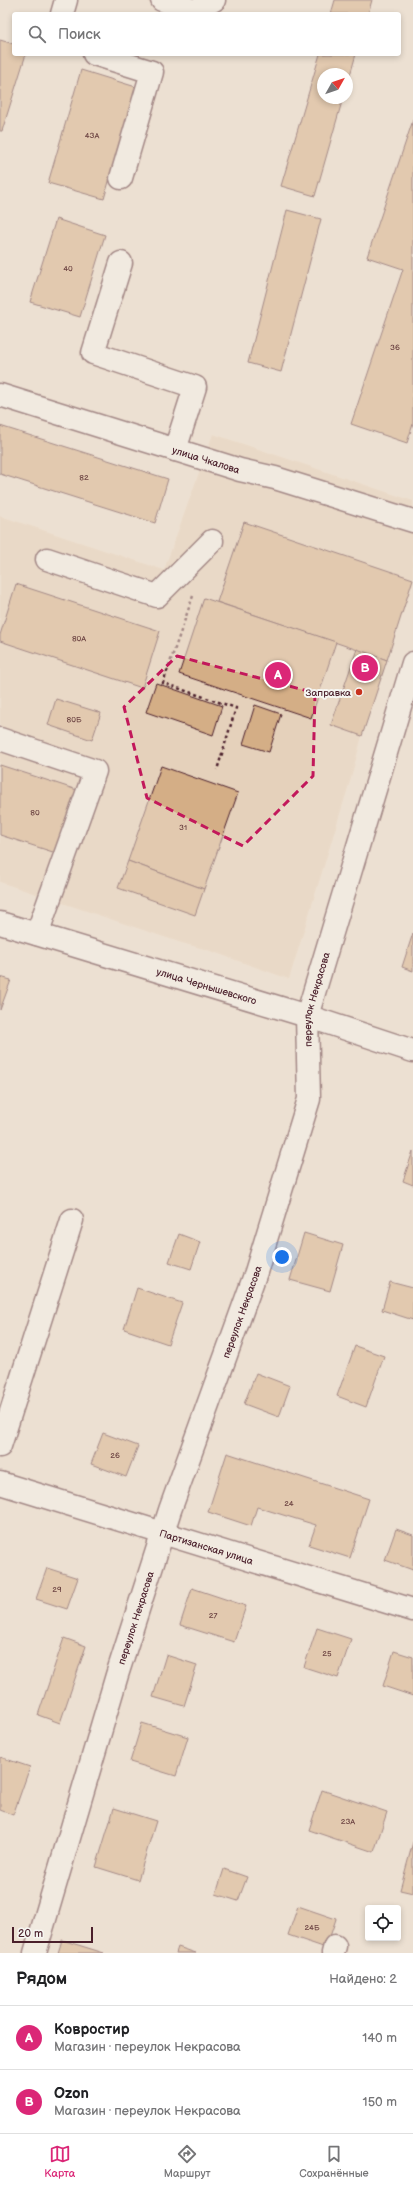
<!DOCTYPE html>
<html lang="ru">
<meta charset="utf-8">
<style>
:root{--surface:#fff;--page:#f6f6f6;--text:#202124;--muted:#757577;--line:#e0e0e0;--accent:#db2777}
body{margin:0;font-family:"Balsamiq Sans",sans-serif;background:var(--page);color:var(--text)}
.controls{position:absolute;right:12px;bottom:12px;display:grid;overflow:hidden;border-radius:4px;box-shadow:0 2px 6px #0003}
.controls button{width:36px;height:36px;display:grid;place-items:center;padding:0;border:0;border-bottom:1px solid var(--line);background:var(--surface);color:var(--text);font:20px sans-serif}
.compass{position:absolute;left:317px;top:68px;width:36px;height:36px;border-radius:50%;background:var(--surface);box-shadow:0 2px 6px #0003;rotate:50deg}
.scale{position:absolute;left:12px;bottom:10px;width:81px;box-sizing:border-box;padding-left:4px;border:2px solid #4a1f2b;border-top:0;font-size:11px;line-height:14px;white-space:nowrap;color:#4a1f2b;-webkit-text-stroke:3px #f6f6f2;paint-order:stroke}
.you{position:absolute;left:282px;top:1257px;width:14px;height:14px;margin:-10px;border:3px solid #fff;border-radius:50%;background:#1a73e8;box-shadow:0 0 0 6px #1a73e833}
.badge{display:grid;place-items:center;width:26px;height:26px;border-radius:50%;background:var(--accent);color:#fff;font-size:13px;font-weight:700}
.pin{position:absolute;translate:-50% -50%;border:2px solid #fff;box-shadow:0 1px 4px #0006}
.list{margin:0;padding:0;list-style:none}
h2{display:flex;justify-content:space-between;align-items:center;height:52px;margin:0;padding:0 16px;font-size:17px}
h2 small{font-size:13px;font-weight:400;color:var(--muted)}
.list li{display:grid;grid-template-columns:26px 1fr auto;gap:12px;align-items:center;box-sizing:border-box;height:64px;padding:0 16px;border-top:1px solid var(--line)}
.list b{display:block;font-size:15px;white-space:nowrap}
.list p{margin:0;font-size:13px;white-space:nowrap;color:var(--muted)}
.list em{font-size:13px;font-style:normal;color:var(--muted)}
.icon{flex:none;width:22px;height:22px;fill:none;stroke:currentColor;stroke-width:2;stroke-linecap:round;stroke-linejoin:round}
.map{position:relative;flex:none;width:413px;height:1953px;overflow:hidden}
.search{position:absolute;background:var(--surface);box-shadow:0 2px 6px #0003;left:12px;right:12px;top:12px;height:44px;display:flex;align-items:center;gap:10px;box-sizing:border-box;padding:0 14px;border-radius:4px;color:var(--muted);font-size:15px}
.sheet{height:180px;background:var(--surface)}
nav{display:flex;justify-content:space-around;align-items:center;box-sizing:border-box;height:56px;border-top:1px solid var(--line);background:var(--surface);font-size:11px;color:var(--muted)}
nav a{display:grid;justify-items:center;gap:2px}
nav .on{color:var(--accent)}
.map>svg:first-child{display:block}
</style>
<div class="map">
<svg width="413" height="1953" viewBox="0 0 413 1953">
<rect width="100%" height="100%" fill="#ece0d2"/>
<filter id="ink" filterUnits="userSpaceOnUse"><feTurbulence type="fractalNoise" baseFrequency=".025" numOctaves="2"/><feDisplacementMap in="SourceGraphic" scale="8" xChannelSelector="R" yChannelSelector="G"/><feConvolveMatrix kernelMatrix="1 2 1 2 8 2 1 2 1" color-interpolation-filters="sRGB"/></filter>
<g filter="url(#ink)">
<path fill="#e5d1bb" d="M213,434L413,501V583L362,736L351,778L289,979L208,950L182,943L0,882V516L164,570Z"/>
<g fill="#d4ae86" stroke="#4a1f2b">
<path d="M335,0H372L368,14H331Z"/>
<path d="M0,40L14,44V54H26L2,131H0Z"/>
<path d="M320,54H356L347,86V74H323V98H343L315,196L281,186Z"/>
<path d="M81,70L136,87L104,199L48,183Z"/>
<path d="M413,120V424L407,443L351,424L403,269L367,257Z"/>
<path d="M287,210L321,219L281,372L248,363Z"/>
<path d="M56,219L105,235L80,317L30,302Z"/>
<path d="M0,426L168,479L155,523L0,474Z"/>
<path d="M244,522L413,579L387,660L217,602Z"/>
<path d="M16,584L160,631L142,688L0,641V635Z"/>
<path d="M204,598L336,642L311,718L179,674Z"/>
<path d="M357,649L387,660L362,736L331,725Z"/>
<path d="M156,683L222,706L213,735L146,712Z"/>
<path d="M56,699L101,713L92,740L48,725Z"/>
<path d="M255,705L281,714L269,752L243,744Z"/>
<path d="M0,765L77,790L56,853L0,835Z"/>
<path d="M161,766L238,793L204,889L128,861Z"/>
<path d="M128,861L204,889L195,915L118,888Z"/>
<path d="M413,933V971L402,967Z"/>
<path d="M0,977L11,980L0,1010Z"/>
<path d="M413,1151V1185L403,1181Z"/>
<path d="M304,1233L343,1245L330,1291L290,1280Z"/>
<path d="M179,1234L200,1242L191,1269L169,1262Z"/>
<path d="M390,1282L413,1288V1320L382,1310Z"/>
<path d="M137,1288L182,1303L168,1344L124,1329Z"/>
<path d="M355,1346L384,1356L366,1407L337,1396Z"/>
<path d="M256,1373L290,1386L279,1417L244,1404Z"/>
<path d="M103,1433L138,1446L126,1477L91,1464Z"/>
<path d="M227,1453L369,1499L350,1558L309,1545L316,1525L257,1507L251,1526L208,1512Z"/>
<path d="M396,1529L413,1535V1570L385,1560Z"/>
<path d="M47,1568L78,1578L67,1609L36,1599Z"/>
<path d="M192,1588L246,1606L234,1642L180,1625Z"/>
<path d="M317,1628L351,1639L338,1678L304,1667Z"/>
<path d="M64,1638L86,1646L60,1723L38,1715Z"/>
<path d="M394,1651L413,1657V1696L383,1686Z"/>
<path d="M166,1655L197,1665L184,1706L153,1697Z"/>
<path d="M142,1723L188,1737L176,1776L130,1762Z"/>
<path d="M0,1757L30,1767L13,1815L0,1810Z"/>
<path d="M322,1790L387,1812L374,1852L309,1830Z"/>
<path d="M114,1808L156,1821L138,1880L96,1867Z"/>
<path d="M413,1842V1893L400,1890Z"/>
<path d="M224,1869L247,1877L238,1901L216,1894Z"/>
<path d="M298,1906L336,1919L326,1948L288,1935Z"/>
<path d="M62,1940L104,1953H58Z"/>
<path d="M178,1947L196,1953H176Z"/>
</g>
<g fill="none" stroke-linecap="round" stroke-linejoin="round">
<g stroke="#4a1f2b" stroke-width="25">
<g id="minor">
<path d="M162,0L195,11L214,0"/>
<path d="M62,14L66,0"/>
<path d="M94,54L152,72L121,178"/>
<path d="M121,263L93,353L195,387L175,450"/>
<path id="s1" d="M0,395L240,470L275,478L413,521"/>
<path d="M47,559L157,596L212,541"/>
<path d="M0,739L95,771L37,934"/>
<path id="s2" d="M0,923L307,1016L413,1051"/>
<path d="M0,1446L72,1220"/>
<path id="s3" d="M0,1483L413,1610"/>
<path id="s4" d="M35,1953L117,1675L170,1510L256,1272L309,1099L307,1016L413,663"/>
<path d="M333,1953L335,1946"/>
</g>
</g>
<path stroke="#4a1f2b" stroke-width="2.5" stroke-dasharray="3 3" stroke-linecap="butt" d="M193,596L163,683L236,708L217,770"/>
<use href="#minor" stroke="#f6f6f2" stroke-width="22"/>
</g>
</g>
<path d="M0 0H413V1953H0ZM177,656L315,693L313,776L243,846L147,798L124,707Z" fill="#ece0d2" fill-opacity=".55" fill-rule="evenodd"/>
<path fill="none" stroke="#c2185b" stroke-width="3" stroke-dasharray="8 5" stroke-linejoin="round" d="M177,656L315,693L313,776L243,846L147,798L124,707Z"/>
<circle fill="#c8321e" stroke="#f6f6f2" stroke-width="1.5" cx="359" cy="692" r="4"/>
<g text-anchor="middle" stroke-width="4" stroke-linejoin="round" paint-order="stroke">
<g font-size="8" fill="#6c4342">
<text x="92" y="138">43А</text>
<text x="68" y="271">40</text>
<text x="395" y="350">36</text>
<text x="84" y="480">82</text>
<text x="79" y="641">80А</text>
<text x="74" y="722">80Б</text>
<text x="35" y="815">80</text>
<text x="183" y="830">31</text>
<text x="115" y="1458">26</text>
<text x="289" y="1506">24</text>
<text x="57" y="1592">29</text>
<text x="213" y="1618">27</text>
<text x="327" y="1656">25</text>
<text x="348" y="1824">23А</text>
<text x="312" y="1930">24Б</text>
</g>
<g font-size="10" fill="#4a1f2b" stroke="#f6f6f2">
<text dy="4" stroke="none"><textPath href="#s1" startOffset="216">улица Чкалова</textPath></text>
<text dy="4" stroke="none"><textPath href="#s2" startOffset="216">улица Чернышевского</textPath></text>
<text dy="4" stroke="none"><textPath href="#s4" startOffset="998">переулок Некрасова</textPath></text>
<text dy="4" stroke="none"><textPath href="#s4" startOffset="674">переулок Некрасова</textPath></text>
<text dy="4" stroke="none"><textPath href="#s3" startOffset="216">Партизанская улица</textPath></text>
<text dy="4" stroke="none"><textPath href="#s4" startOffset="350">переулок Некрасова</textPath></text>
</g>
<g font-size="10" fill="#4a1f2b" stroke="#f6f6f2" text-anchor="end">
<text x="351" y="696">Заправка</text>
</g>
</g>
</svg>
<div class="controls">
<button><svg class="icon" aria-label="locate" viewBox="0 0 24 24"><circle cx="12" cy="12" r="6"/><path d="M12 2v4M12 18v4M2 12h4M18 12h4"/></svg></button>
</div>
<svg class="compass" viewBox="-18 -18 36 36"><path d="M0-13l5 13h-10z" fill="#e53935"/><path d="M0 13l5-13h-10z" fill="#757577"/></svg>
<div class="scale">20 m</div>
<div class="you"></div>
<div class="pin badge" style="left:278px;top:675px">A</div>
<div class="pin badge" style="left:365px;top:668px">B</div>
<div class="search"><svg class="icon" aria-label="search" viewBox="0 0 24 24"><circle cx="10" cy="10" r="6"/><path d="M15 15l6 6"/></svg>Поиск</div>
</div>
<section class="sheet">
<h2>Рядом<small>Найдено: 2</small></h2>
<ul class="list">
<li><span class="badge">A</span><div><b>Ковростир</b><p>Магазин · переулок Некрасова</p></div><em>140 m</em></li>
<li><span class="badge">B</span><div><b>Ozon</b><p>Магазин · переулок Некрасова</p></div><em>150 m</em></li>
</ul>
</section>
<nav>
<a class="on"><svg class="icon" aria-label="map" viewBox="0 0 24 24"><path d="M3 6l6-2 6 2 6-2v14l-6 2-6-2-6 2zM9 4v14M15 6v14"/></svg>Карта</a>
<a><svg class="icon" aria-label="directions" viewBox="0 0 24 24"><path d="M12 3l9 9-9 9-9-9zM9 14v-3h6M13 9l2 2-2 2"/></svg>Маршрут</a>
<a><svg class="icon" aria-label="saved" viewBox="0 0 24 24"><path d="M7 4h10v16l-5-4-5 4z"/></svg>Сохранённые</a>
</nav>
